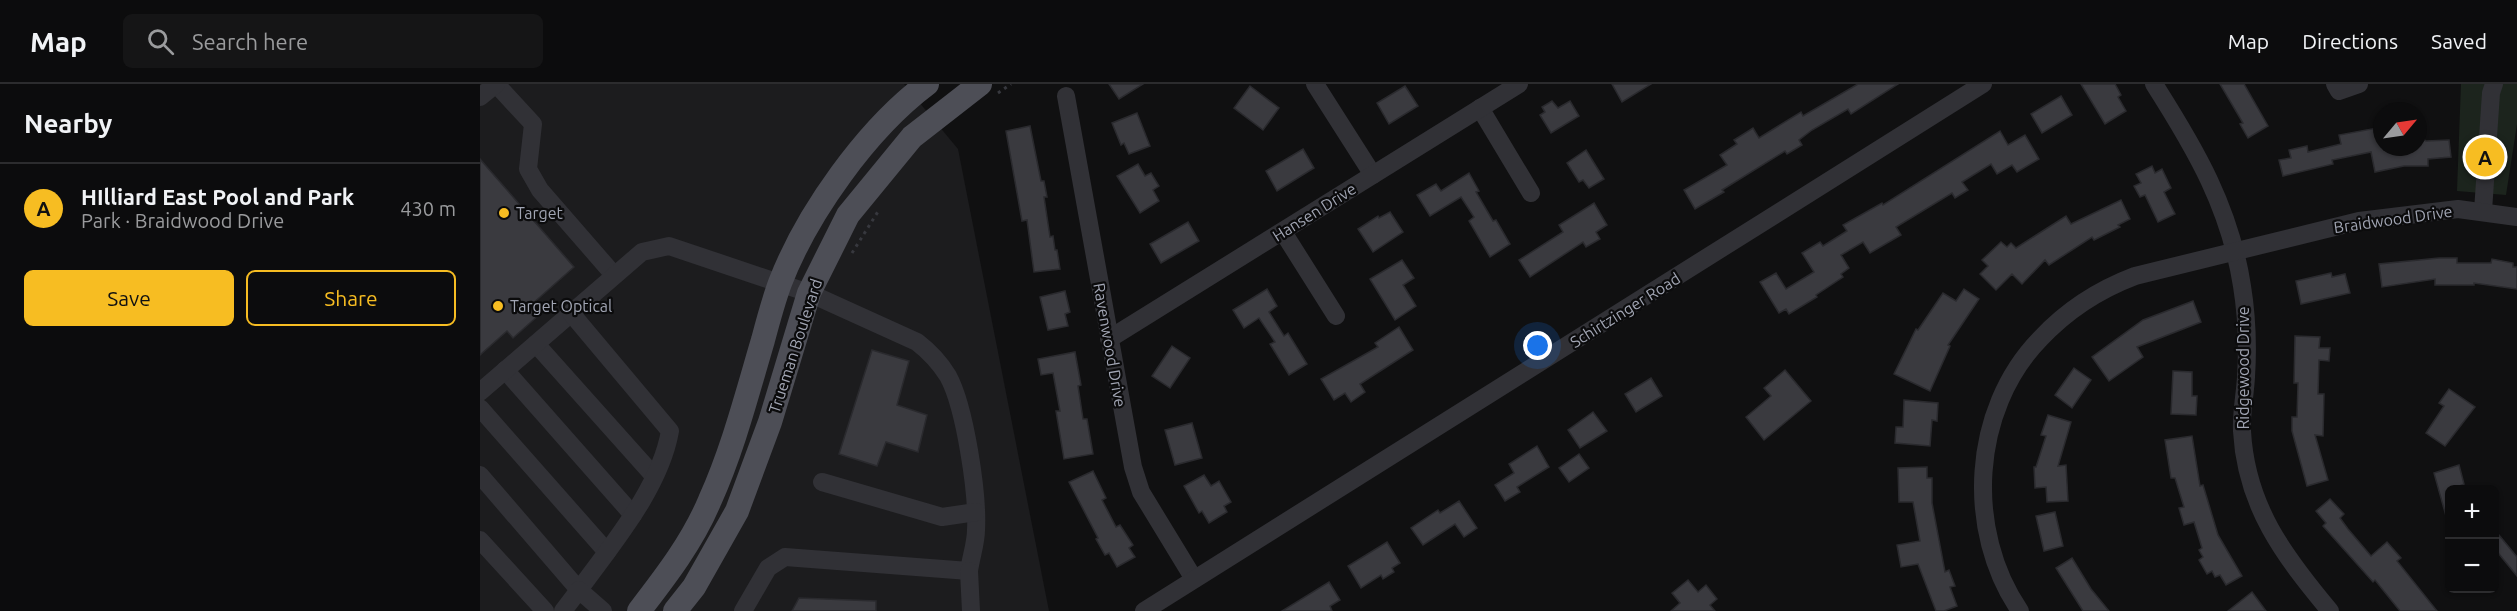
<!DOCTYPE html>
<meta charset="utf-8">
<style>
:root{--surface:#0c0c0d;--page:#151516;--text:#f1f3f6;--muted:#9a9b9d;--line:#2c2c2e;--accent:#f7bd22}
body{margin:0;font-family:Ubuntu,sans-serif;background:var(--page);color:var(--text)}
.controls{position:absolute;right:18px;bottom:18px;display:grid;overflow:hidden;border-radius:9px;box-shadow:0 2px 4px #0004}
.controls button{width:54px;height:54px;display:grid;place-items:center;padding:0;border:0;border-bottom:2px solid var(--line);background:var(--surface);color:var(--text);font:30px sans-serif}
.compass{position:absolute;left:1893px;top:18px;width:54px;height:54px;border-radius:50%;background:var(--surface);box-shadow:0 2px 4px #0004;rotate:61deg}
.you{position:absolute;left:1058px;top:262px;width:21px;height:21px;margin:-15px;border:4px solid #fff;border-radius:50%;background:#1a73e8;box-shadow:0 0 0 9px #1a73e833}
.badge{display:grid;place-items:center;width:39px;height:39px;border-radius:50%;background:var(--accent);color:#111;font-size:20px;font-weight:700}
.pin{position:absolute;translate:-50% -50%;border:3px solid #fff;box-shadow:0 2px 6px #0006}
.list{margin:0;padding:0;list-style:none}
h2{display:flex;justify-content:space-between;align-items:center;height:78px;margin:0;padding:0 24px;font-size:26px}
h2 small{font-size:20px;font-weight:400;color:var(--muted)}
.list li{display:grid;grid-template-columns:39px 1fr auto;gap:18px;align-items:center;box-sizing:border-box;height:90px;padding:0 24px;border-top:2px solid var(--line)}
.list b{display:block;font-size:22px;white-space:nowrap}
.list p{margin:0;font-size:20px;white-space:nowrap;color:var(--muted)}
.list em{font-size:20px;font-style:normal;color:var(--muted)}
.actions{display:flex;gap:12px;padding:18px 24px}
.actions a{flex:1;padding:14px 0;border:2px solid var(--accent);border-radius:9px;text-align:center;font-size:21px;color:var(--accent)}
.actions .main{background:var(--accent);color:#111}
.icon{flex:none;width:33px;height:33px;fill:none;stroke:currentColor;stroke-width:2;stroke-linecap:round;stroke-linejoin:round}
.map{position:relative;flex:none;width:2037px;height:527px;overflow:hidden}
header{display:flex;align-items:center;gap:36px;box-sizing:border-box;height:84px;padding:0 30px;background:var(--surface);border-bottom:2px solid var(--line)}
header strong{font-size:28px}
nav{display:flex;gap:33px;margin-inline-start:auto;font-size:21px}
.search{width:420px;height:54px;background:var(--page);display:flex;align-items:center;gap:15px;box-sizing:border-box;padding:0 21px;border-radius:9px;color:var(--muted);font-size:22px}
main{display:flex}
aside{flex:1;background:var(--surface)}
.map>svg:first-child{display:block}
</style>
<header>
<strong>Map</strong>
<div class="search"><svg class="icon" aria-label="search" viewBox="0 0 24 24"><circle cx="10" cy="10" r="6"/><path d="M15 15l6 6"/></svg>Search here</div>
<nav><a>Map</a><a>Directions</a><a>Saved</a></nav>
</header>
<main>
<aside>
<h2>Nearby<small></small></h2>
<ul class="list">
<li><span class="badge">A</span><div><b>HIlliard East Pool and Park</b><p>Park · Braidwood Drive</p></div><em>430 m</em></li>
</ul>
<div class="actions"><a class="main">Save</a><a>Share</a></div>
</aside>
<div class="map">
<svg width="2037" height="527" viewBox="0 0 2037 527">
<rect width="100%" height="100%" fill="#101011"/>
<path fill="#1c1c1e" d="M0,0H424L478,65L569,527H0Z"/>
<path fill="#1c241d" d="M1981,0H2037V40L2026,111L1977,107Z"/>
<g fill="#3a3a3f" stroke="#2a2a2e" stroke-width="1.5">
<path d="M629,0H663L639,15Z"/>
<path d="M1132,0H1171L1142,18Z"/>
<path d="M1378,0H1418L1371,30L1368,25L1332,46L1319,56L1322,61L1307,70L1305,67L1242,106L1244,108L1215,125L1204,106L1247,81L1240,71L1257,60L1254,56L1273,44L1279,54L1321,28L1323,32Z"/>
<path d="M1601,0H1635L1641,11L1638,13L1646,27L1625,40Z"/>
<path d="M1740,0H1764L1788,42L1768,54L1760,40L1763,39Z"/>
<path d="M770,2L799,24L783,46L754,24Z"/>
<path d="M925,2L938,22L909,40L897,19Z"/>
<path d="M1581,12L1592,31L1562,49L1551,30Z"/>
<path d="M1072,17L1078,24L1090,17L1099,32L1071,49L1060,31L1065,28L1062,23Z"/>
<path d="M657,29L670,62L649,70L644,59L641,61L632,39Z"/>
<path d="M550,42L561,97H564L567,113H564L570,153L573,152L575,166H577L580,185L554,188L547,136L542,137L526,47Z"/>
<path d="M1897,44L1901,63H1938V51L1946,57L1969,56L1971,73L1948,75V82H1924L1895,88L1891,68L1852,76L1853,80L1803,92L1799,76L1811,74L1809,66L1827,62L1828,68L1861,60L1859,51Z"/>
<path d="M1520,47L1528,61L1545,51L1559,75L1537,88L1532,81L1517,90L1511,80L1482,98L1488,106L1475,114L1472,109L1416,143L1421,151L1390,169L1383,158L1361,171L1369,184L1361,190L1363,193L1336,211L1337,213L1309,230L1306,225L1299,229L1280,198L1296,189L1306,205L1334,188L1322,169L1340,158L1343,162L1367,147L1363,141L1402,119L1403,121Z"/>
<path d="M823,65L834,84L797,107L786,87Z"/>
<path d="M1106,66L1124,95L1109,104L1103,96L1099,98L1087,79Z"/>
<path d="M0,75L94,183L51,221L59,231L33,254L27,247L0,271Z"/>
<path d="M658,80L665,92L671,89L679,102L673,106L679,117L660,129L637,92Z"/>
<path d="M1672,82L1675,89L1682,85L1691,104L1684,108L1695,130L1678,138L1665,111L1660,113L1654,102L1661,99L1656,90Z"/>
<path d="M989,89L999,107L996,108L1013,137L1016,136L1030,160L1010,173L989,137L994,133L981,113L950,132L937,111L956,100L961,107Z"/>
<path d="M1641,116L1650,135L1638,141L1640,143L1614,156L1612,153L1569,181L1565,176L1542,200L1532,190L1516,206L1500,190L1508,182L1502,176L1521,158L1527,163L1531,159L1536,164L1586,132L1591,140Z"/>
<path d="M1114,119L1127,141L1116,148L1120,155L1106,163L1103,158L1050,193L1039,176L1083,148L1079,141Z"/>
<path d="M910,128L923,148L893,168L878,145L898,132L899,134Z"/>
<path d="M708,138L719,157L681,179L670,160Z"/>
<path d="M1959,174H1977V179H2011L2012,175L2033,179V183H2037V205L1994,199V201H1955V195L1902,203L1899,180Z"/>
<path d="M922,176L934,194L923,201L936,222L915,236L890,195Z"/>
<path d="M1851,189L1852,193L1865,190L1870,209L1821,220L1816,197Z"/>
<path d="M787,205L797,222L789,228L804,252L808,249L827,280L809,291L790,260L795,258L779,234L764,244L753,226Z"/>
<path d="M1484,205L1499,215L1468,261L1470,262L1450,307L1414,290L1436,245L1438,246L1463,209L1476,217Z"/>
<path d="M585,207L590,228L585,230L588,242L568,246L560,213Z"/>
<path d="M1713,217L1721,238L1657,263L1663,273L1629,297L1612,273L1663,236Z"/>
<path d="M919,243L933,266L880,300L885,308L871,318L865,309L854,316L841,295L898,263L895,259Z"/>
<path d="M1815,252L1840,253L1839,264H1850L1849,277L1839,276L1838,310H1844L1843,352L1835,351L1848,396L1827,402L1812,347V333H1817L1818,299H1814Z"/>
<path d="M692,262L710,274L690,304L672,292Z"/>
<path d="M392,266L429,277L417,321L447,331L438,368L406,358L397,382L359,370Z"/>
<path d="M595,268L601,301L598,302L603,335H607L613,370L584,375L576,327H580L573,289L561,291L558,275Z"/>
<path d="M1594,284L1611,296L1592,324L1575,311Z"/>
<path d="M1305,286L1331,317L1284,356L1266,333L1291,312L1284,304Z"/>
<path d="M1693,287L1712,288V312H1717L1716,331L1691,330Z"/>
<path d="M1171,294L1182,312L1156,328L1145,310Z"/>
<path d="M1969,305L1995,323L1965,362L1946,349L1964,322L1959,319Z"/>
<path d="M1424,316L1458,319L1457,337L1452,336L1450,362L1415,359L1416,343H1423Z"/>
<path d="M1113,328L1127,347L1100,364L1088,346Z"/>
<path d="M1568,331L1591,338L1578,382L1586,381L1588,417L1567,418L1566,403L1555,404L1554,383H1556L1566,352L1561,351Z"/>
<path d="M712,339L722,374L695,381L685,346Z"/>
<path d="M1712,352L1720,402L1723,401L1738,451L1762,492L1746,501L1740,491L1735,493L1732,487L1727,490L1719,476L1723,473L1719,466L1722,464L1714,438L1704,441L1699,424L1704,423L1695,394H1691L1685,356Z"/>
<path d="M1057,362L1069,383L1037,403L1040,408L1025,417L1015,401L1034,389L1029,380Z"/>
<path d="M1099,370L1109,384L1089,398L1079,384Z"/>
<path d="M1979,381L1984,400L1980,402L1981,405H1970V431L1966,432L1954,389Z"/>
<path d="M1447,383V394H1452V419L1465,488L1469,486L1475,502L1470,503L1477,522L1464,527H1456L1438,480L1421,483L1417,461L1440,457L1433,418H1419L1418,384Z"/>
<path d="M613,387L626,414L622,416L636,443L640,441L653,461L649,464L655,473L637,483L629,469L625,471L616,455L618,454L589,398Z"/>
<path d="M724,391L731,402L739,397L751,418L744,422L747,428L729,439L722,427L719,429L704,402Z"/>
<path d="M1850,415L1864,430L1860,434L1868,445L1891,472L1907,458L1921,474L1917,477L1957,527H1920L1895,496L1893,498L1843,442L1846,439L1836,427Z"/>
<path d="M979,417L997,444L984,453L975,440L943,461L931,444L958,426L960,429Z"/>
<path d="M1575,428L1583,462L1564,467L1556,432Z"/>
<path d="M2014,445L2037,473V492L2014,464Z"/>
<path d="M907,458L920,479L912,484L914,488L903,495L901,491L881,504L868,482Z"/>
<path d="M1592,474L1611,505L1629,527H1603L1576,484Z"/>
<path d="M1208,496L1218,508L1226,501L1237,515L1230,521L1235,527H1191L1200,519L1192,509Z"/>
<path d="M849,498L860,516L850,522L852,527H802Z"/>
<path d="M1772,508L1786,527H1748Z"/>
<path d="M319,514L396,517V527H312Z"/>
</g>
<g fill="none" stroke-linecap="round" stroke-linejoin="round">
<g stroke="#37383e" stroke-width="3" stroke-dasharray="3 4.5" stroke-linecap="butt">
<path d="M518,9L531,0"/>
<path d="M372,169L399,126"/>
</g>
<g stroke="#313136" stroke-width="18">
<path d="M16,0L53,40L48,85L60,106L134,191"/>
<path d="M835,0L893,91"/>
<path d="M1674,0C1716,66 1750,124 1762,202C1767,233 1768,262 1766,293C1765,311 1761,330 1762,347C1766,422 1804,472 1850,527"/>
<path d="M1855,0L1859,7L1879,0"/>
<path d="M586,12L653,383L661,408L714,495"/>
<path d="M0,13L16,0"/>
<path d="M1000,24L1051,109"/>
<path d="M2003,127L2011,9L2014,0"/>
<path d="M803,148L856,232"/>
<path d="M629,255L1039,0"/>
<path d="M56,260L174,392"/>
<path d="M25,286L153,431"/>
<path d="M0,308L162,168L189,162L329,209L437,258C450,268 460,279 468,292C485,323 498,410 496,446C496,459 491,473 489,487L305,473L288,484L263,527"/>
<path d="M0,324L127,468"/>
<path d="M0,391L99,506C133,459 180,404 190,347L91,229"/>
<path d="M342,398L462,433L496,428"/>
<path d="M0,456L65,527"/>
<path d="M489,487L491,527"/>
<path d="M83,527L99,506L123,527"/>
<path d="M664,527L1503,0"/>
<path d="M1540,527C1485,447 1491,326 1560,255C1587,226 1618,206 1655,192L1879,137L1978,125L2037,133"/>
</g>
<g stroke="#4d4e56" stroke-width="24">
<path d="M159,527C186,492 213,457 230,416C253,365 267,310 283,256C288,237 293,218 300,199C327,129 387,45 447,0"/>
<path d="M195,527L214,503L257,427L290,338L329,209L368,131L432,53L500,0"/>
</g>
</g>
<g fill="#f7bd22" stroke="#0b0b0c" stroke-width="2">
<circle cx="24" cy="129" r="6"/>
<circle cx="18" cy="222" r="6"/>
</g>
<g text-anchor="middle" stroke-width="4.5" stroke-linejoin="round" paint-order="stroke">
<g font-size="16" fill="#a1a5b3" stroke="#0b0b0c">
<text transform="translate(834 128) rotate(-32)" y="6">Hansen Drive</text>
<text transform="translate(1913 135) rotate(-8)" y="6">Braidwood Drive</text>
<text transform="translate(1145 226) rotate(-32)" y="6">Schirtzinger Road</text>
<text transform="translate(630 261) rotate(80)" y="6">Ravenwood Drive</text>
<text transform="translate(315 262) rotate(-72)" y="6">Trueman Boulevard</text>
<text transform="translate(1763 284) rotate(-90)" y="6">Ridgewood Drive</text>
</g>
<g font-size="16" fill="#a1a5b3" stroke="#0b0b0c" text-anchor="start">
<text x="36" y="135">Target</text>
<text x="30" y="228">Target Optical</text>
</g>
</g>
</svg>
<div class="controls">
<button>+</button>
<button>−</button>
</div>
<svg class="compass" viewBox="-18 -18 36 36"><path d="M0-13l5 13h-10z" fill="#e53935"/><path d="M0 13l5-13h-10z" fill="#9a9b9d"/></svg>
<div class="you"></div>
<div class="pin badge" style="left:2005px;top:73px">A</div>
</div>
</main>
